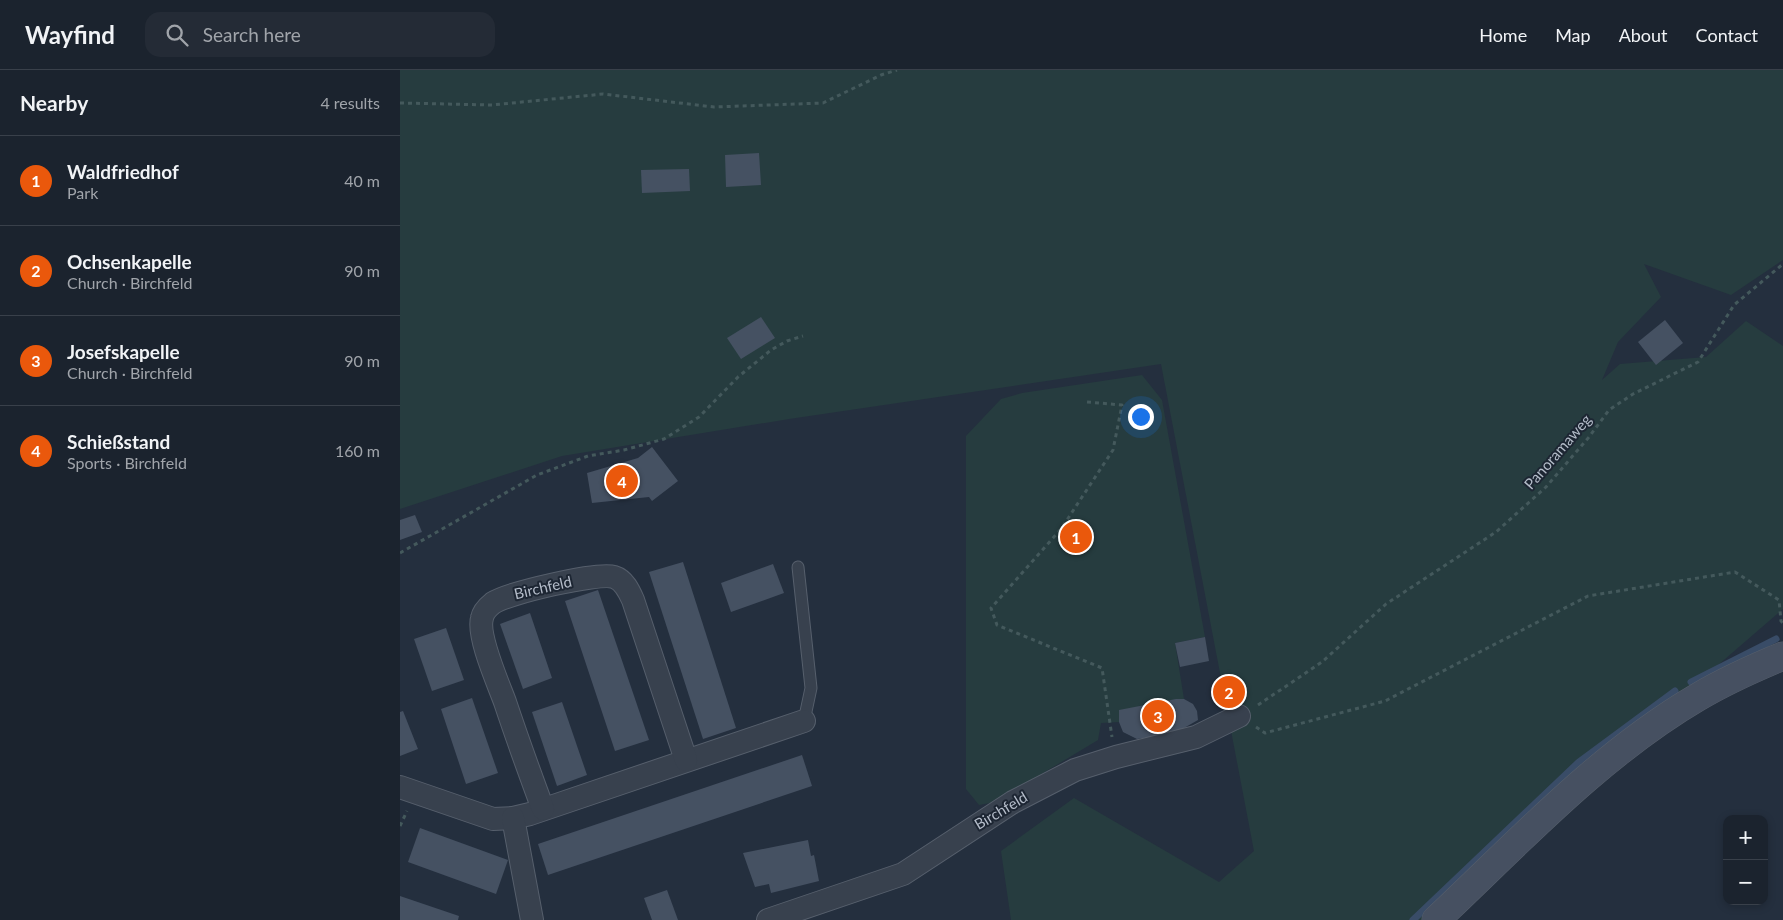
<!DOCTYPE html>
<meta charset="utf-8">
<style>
:root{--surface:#1b232e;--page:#242b36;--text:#f1f3f6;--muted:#a0a4aa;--line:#39404a;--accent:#ea580c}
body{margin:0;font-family:Lato,sans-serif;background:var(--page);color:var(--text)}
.controls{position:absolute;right:15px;bottom:15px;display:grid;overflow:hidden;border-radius:10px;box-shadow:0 2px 8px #0003}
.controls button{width:45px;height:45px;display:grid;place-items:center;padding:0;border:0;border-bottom:1px solid var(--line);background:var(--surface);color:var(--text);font:25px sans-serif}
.you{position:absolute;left:740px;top:346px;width:18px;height:18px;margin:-12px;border:4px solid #fff;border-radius:50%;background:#1a73e8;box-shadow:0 0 0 8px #1a73e833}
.badge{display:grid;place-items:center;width:32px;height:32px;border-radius:50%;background:var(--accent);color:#fff;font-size:16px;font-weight:700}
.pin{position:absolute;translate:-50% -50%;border:2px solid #fff;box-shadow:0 1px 5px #0006}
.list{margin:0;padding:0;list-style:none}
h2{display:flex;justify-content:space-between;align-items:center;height:65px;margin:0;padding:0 20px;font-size:21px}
h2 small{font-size:16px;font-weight:400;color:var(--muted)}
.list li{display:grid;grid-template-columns:32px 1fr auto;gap:15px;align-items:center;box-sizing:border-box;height:90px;padding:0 20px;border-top:1px solid var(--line)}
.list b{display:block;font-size:19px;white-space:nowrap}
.list p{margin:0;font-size:16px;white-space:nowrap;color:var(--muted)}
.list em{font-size:16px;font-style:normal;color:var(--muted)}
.icon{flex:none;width:28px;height:28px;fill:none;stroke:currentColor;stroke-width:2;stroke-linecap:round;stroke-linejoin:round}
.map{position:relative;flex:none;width:1383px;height:850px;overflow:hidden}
header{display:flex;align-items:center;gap:30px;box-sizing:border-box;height:70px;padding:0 25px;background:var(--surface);border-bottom:1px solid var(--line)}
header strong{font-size:24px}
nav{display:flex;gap:28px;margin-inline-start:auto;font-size:18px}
.search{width:350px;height:45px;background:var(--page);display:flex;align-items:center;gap:12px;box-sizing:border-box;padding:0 18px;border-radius:15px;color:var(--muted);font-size:19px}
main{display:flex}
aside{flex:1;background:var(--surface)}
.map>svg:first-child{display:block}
</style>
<header>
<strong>Wayfind</strong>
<div class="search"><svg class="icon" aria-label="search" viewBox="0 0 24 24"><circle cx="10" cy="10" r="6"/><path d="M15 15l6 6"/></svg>Search here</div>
<nav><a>Home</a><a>Map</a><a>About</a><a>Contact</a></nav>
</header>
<main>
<aside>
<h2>Nearby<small>4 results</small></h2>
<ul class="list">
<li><span class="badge">1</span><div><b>Waldfriedhof</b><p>Park</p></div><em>40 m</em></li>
<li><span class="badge">2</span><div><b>Ochsenkapelle</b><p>Church · Birchfeld</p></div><em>90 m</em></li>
<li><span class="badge">3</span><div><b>Josefskapelle</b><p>Church · Birchfeld</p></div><em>90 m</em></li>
<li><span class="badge">4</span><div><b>Schießstand</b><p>Sports · Birchfeld</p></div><em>160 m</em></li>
</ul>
</aside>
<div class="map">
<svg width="1383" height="850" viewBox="0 0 1383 850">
<rect width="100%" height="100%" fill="#242f3e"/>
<g fill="#263c3f">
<path d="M0,0H1383V190L1331,225L1244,194L1261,227L1218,272L1202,310L1220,294L1306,287L1346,251L1383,276V539L1023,850H611L601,781L674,728L819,812L854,781L761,294L389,349L162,386L0,439Z"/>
<path d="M742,305L762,330L805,567L775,573L784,629L719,652L701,653L698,670L595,732L579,735L566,719V366L601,329L622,323Z"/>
</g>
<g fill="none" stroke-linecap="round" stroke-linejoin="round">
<g stroke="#394c67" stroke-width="7">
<path d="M1291,612L1376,569"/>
<path d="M1013,850L1179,692L1275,621"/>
</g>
</g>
<g fill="#455162">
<path d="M359,83L361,115L326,117L325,85Z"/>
<path d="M289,99L290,121L242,123L241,100Z"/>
<path d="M361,247L375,268L341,289L327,268Z"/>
<path d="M1265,250L1283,273L1256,295L1238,272Z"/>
<path d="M252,377L278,411L252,431L249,427L192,433L187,403L238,388Z"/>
<path d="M15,445L22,462L0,470V450Z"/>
<path d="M283,492L336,658L303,669L249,502Z"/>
<path d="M373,494L384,523L331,542L321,513Z"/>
<path d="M198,520L249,670L215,681L165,531Z"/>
<path d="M130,543L152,608L123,619L100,554Z"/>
<path d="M46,558L64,610L32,621L14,569Z"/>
<path d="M805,567L809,591L780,597L775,573Z"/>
<path d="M834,615L838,625L825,630L821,620Z"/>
<path d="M72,628L98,703L66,714L41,639Z"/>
<path d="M776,629H784L793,634L797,641L798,650L784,658L762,665L737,669L723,662L719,652V640Z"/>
<path d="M162,632L187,705L157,716L132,642Z"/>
<path d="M3,641L18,679L0,686V642Z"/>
<path d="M402,685L412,716L148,805L138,774Z"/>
<path d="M20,758L108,790L96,824L8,792Z"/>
<path d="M408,770L411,786L414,785L419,811L371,823L369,814L355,817L343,783Z"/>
<path d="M267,820L278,850H252L244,828Z"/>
<path d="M0,826L59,846L58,850H0Z"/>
</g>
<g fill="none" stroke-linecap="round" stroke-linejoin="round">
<g stroke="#565f6c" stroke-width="13">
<path id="service" d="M398,497L411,618L404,651"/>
</g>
<g stroke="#565f6c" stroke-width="24">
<g id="minor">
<path d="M0,717L93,749L113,748L130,744L404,651"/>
<path d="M143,739C130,704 117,668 105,632C98,613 77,566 82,548C83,542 88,537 93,533C108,523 198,502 214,507C224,510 229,521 233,530L286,690"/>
<path d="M113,748L132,850"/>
<path d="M368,850L503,804L613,732L675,700L716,687L796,667L839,646"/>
</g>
</g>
<g stroke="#565f6c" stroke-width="29">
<path id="secondary" d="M1036,850C1119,772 1199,685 1298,627C1325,611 1354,598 1383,586"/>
</g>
<g stroke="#44595c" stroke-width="3" stroke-dasharray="4 4" stroke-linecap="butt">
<path d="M0,33L92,35L203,24L314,37L423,33L481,5L497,0"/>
<path d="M687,332L722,335L713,380L661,459L591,538L597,555L702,598L712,667"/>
<path d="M0,483L137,405L188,386L224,380L264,369L299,347L338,307L371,280L387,271L403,266"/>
<path d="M858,635L922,592L986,534L1096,462L1146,417L1189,367L1209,340L1233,324L1298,292L1334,235L1383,194"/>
<path d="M856,657L865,663L985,631L1188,526L1335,502L1379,530L1381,551L1383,553"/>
<path d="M0,756L7,741"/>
</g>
<use href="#service" stroke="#38414e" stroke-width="11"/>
<use href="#minor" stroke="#38414e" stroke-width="22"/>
<use href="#secondary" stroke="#465061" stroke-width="28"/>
</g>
<g text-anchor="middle" stroke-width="4" stroke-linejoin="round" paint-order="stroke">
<g font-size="15" fill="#b4bcc9" stroke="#1d2633">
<text transform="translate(1158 382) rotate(-49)" y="5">Panoramaweg</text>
<text transform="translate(143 518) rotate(-13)" y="5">Birchfeld</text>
<text transform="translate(601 741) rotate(-31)" y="5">Birchfeld</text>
</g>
</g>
</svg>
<div class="controls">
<button>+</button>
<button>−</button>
</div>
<div class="you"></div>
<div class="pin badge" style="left:676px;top:467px">1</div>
<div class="pin badge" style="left:829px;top:622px">2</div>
<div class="pin badge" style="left:758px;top:646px">3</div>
<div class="pin badge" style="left:222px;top:411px">4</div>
</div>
</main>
